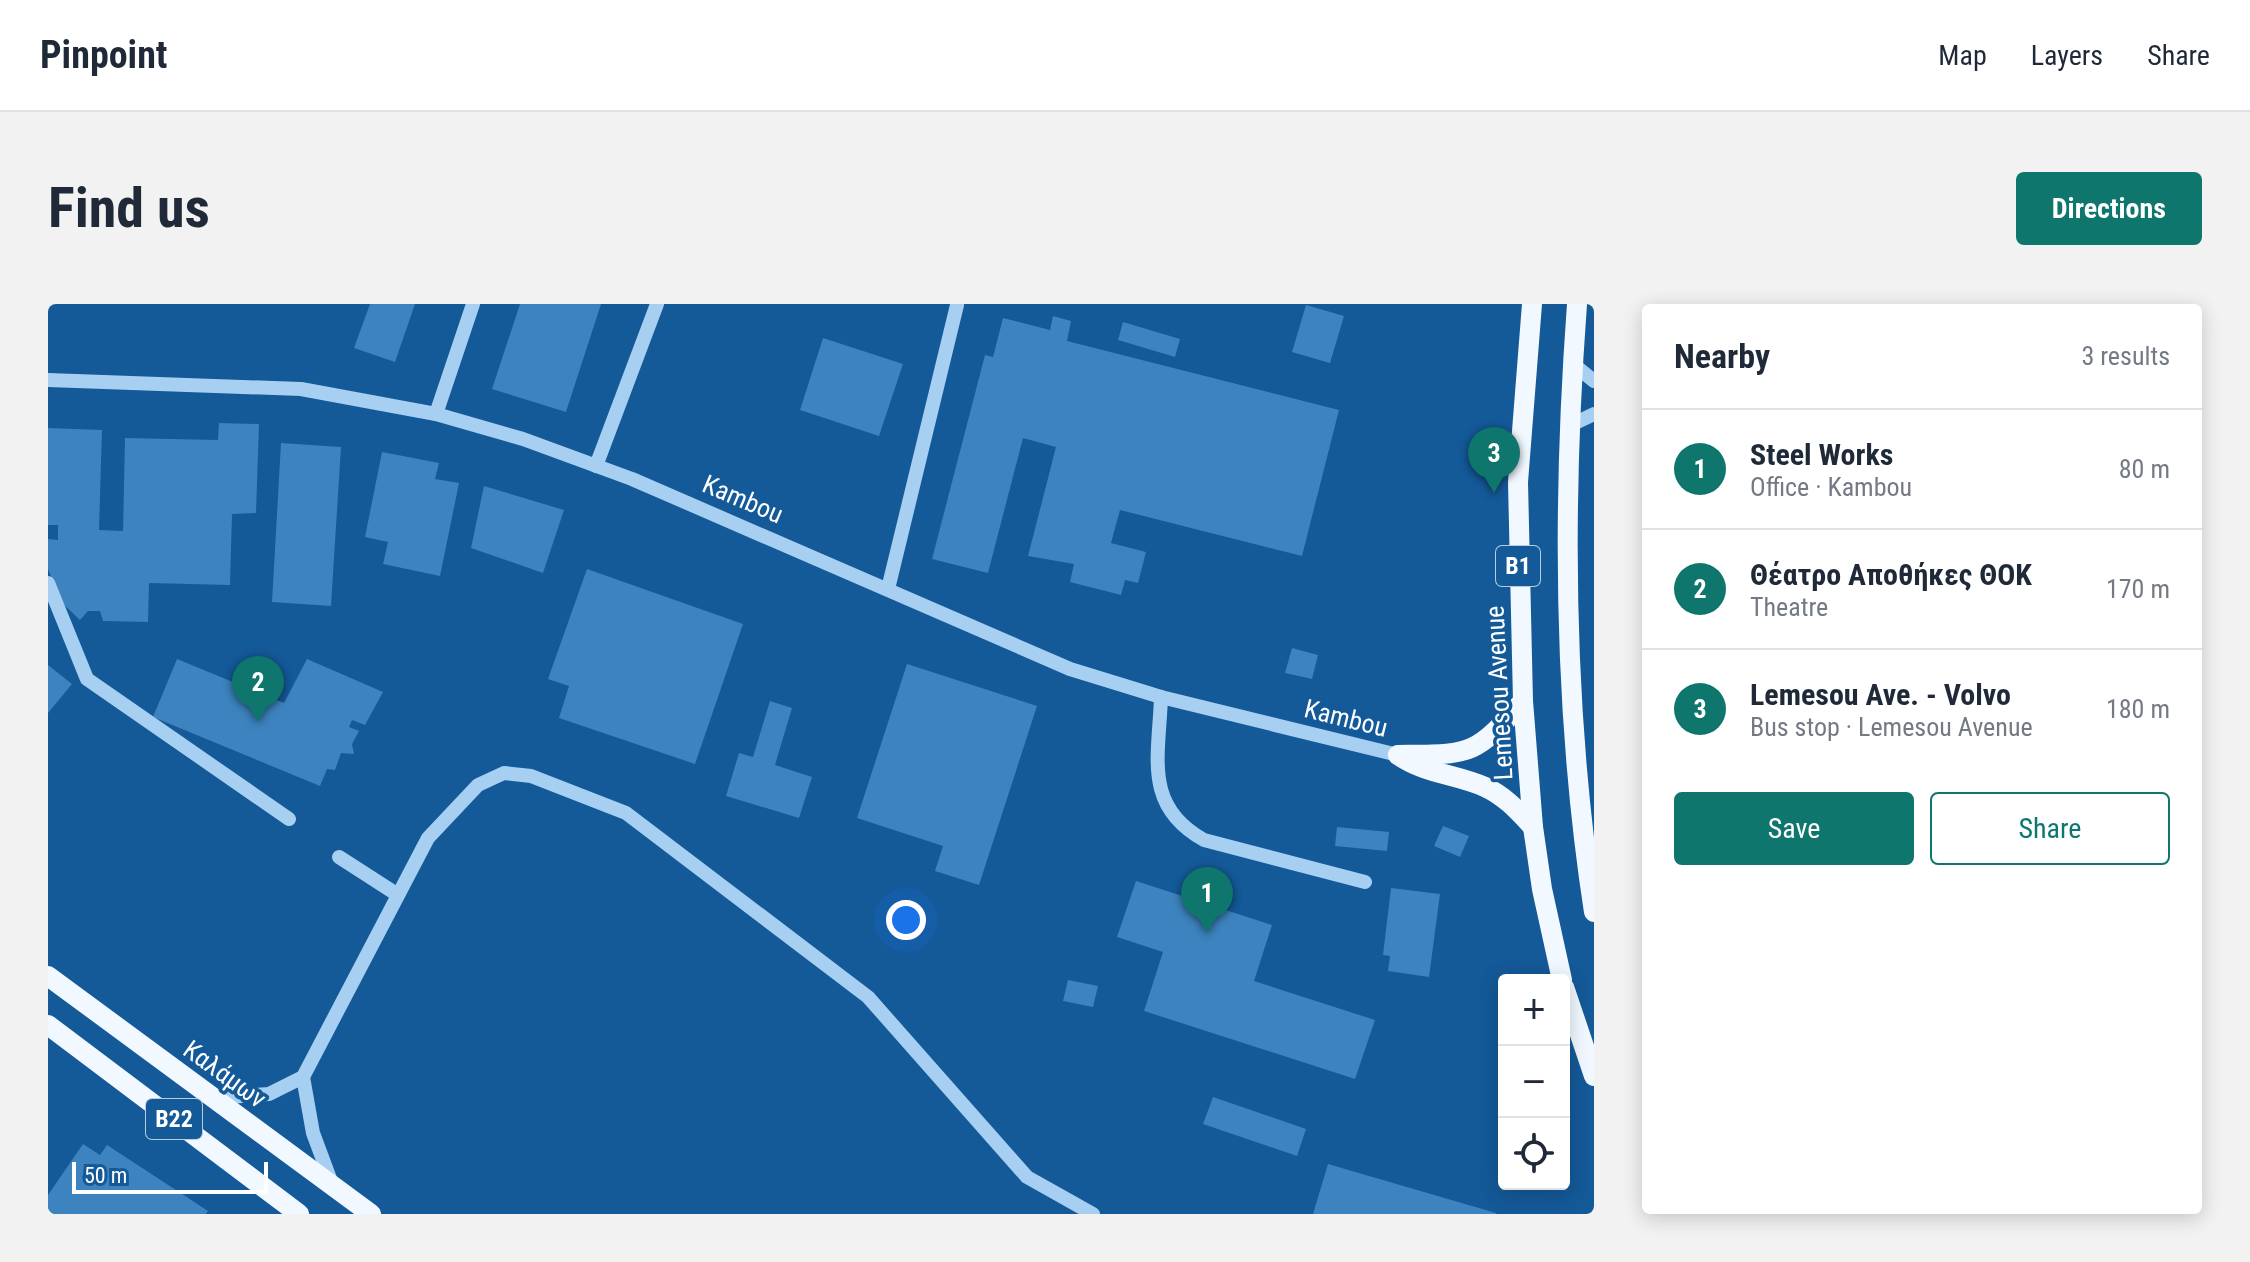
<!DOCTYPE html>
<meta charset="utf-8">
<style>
:root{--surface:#fff;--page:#f2f2f3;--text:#1f2937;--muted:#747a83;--line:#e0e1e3;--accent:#0f766e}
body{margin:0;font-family:"Roboto Condensed",sans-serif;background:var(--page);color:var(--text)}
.controls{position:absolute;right:24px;bottom:24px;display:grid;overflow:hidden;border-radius:8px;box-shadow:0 4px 20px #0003}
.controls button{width:72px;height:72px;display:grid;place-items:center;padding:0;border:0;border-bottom:2px solid var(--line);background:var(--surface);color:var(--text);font:40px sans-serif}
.scale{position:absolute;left:24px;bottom:20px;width:196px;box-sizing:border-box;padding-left:8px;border:4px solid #fff;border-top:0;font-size:22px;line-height:28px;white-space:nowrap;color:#fff;-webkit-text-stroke:6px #145998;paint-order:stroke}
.you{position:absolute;left:858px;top:616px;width:28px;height:28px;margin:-20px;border:6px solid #fff;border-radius:50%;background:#1a73e8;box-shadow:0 0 0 12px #1a73e833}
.badge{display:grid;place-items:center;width:52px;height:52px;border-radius:50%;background:var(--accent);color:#fff;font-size:26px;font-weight:700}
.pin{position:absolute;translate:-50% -66px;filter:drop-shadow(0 2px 4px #0008)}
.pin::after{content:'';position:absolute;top:42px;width:28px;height:24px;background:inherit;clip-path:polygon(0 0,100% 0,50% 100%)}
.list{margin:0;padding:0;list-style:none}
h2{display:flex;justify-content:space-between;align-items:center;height:104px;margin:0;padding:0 32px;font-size:34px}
h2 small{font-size:26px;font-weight:400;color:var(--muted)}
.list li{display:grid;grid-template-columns:52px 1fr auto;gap:24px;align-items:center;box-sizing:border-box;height:120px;padding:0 32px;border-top:2px solid var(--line)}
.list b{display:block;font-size:30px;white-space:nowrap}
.list p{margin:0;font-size:26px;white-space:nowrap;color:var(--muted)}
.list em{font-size:26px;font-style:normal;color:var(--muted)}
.actions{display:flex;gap:16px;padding:24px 32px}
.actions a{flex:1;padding:18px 0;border:2px solid var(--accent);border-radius:8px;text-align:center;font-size:28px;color:var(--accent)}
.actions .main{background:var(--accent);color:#fff}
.icon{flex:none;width:44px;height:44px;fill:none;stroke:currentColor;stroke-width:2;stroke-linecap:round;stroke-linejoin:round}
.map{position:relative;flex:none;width:1546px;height:910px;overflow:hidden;border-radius:8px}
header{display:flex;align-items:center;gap:48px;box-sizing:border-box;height:112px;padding:0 40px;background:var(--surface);border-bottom:2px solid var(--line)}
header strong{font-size:38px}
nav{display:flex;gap:44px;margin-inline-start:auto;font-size:28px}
.intro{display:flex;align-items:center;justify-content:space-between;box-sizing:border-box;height:192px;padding:0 48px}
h1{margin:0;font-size:56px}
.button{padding:20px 36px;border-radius:8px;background:var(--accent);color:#fff;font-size:28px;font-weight:700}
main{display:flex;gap:48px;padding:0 48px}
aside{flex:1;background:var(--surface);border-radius:8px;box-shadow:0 4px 20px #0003}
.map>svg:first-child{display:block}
</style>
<header>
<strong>Pinpoint</strong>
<nav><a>Map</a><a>Layers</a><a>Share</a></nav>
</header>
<div class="intro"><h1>Find us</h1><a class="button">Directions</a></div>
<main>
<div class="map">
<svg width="1546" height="910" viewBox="0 0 1546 910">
<rect width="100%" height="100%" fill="#145998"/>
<g fill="#3d83bf">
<path d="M322,0H367L347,58L306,44Z"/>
<path d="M472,0H553L518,108L444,85Z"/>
<path d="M1258,1L1296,12L1282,59L1244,48Z"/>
<path d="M1005,12L1023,17L1019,37L1291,106L1254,252L1072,206L1063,239L1098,248L1090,279L1077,276L1073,291L1022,278L1026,260L980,252L1008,143L975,134L940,269L884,255L937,51L945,53L955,14L1002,26Z"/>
<path d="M1075,18L1132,35L1127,53L1070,36Z"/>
<path d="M775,34L855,60L831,132L752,106Z"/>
<path d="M171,119L211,120L208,209L184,210L182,281L101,279L100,318L55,317L52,307H40L32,316L14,299L0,265V235L10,236V221H0V124L54,126L51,226L75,227L77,134L170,136Z"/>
<path d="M233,139L293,143L283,302L224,298Z"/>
<path d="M334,148L391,159L387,175L411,179L392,272L335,260L340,238L317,233Z"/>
<path d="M436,182L516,206L495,269L423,244Z"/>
<path d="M539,265L695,320L647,460L511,414L521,382L500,375Z"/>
<path d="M1244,344L1270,351L1264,375L1237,369Z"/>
<path d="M129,355L236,399L259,355L335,388L317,421L304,416L301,423L311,427L304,440L306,450L293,449L287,466L279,465L272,482L105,413Z"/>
<path d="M859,360L989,402L931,581L887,567L895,542L809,514Z"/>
<path d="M0,361L24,380L0,409Z"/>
<path d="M722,397L744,404L727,461L764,473L751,514L678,492L691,449L705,453Z"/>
<path d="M1395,522L1421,532L1412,553L1386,542Z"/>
<path d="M1289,523L1341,528L1339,547L1287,542Z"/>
<path d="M1088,577L1224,621L1206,677L1327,716L1307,775L1096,707L1115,648L1069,633Z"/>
<path d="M1343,584L1392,590L1381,673L1340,667L1342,652L1335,651Z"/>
<path d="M1020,676L1050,682L1045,703L1015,697Z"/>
<path d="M1165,793L1258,825L1249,852L1155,820Z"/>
<path d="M35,840L52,851L59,841L160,907L158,910H0V891Z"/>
<path d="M1280,860L1448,909V910H1265Z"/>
</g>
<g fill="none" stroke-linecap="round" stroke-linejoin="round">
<g stroke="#a6cff2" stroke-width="14">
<path d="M1525,60L1546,77"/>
<path d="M0,76L253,85L388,110L475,135L584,175L1022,365L1113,393L1350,451"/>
<path d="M388,110L425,0"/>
<path d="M1523,121L1546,110"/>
<path d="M548,162L609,0"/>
<path d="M0,279L39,375L241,515"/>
<path d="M840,285L909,1"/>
<path d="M1113,393C1111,453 1095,502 1156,536L1317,578"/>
<path d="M291,553L350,591"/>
<path d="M255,773L265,829L284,880"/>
<path d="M167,794L221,790L255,773L380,534L430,481L456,469L483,472L578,509L820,693L979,873L1045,910"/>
</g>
<g stroke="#f2f8ff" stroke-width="20">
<path d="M1484,0L1470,178L1475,397L1485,523L1494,585L1514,676"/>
<path d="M1529,0C1514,202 1515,407 1546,608"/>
<path d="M1350,451C1377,470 1408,470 1437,483C1457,492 1471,508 1485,523"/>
<path d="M1350,451C1423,450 1426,453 1475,397"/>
<path d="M0,672L323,910"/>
<path d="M1516,683L1546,772"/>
<path d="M0,721L251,910"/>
</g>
</g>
<g text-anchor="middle" stroke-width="7" stroke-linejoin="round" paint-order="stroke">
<g fill="#145998" stroke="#b8cde0" stroke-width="2">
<rect x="1448" y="242" width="44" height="40" rx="6"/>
<rect x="98" y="795" width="56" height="40" rx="6"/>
</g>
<g font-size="24" font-weight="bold" fill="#fff">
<text x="1470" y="270">B1</text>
<text x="126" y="823">B22</text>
</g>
<g font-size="26" fill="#fff" stroke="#145998">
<text transform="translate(695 195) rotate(23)" y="9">Kambou</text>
<text transform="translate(1451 389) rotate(-93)" y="9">Lemesou Avenue</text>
<text transform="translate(1298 414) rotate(14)" y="9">Kambou</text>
<text transform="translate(177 770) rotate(36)" y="9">Καλάμων</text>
</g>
</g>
</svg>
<div class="controls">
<button>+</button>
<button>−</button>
<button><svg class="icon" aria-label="locate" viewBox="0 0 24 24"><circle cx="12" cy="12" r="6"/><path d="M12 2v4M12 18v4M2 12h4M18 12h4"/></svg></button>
</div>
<div class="scale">50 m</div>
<div class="you"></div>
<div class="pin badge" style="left:1159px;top:629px">1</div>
<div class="pin badge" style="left:210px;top:418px">2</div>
<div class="pin badge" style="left:1446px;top:189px">3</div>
</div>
<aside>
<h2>Nearby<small>3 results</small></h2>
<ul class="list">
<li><span class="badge">1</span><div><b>Steel Works</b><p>Office · Kambou</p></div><em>80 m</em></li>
<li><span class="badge">2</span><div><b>Θέατρο Αποθήκες ΘΟΚ</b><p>Theatre</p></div><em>170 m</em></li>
<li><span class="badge">3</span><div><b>Lemesou Ave. - Volvo</b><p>Bus stop · Lemesou Avenue</p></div><em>180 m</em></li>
</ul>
<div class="actions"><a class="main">Save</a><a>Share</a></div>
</aside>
</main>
